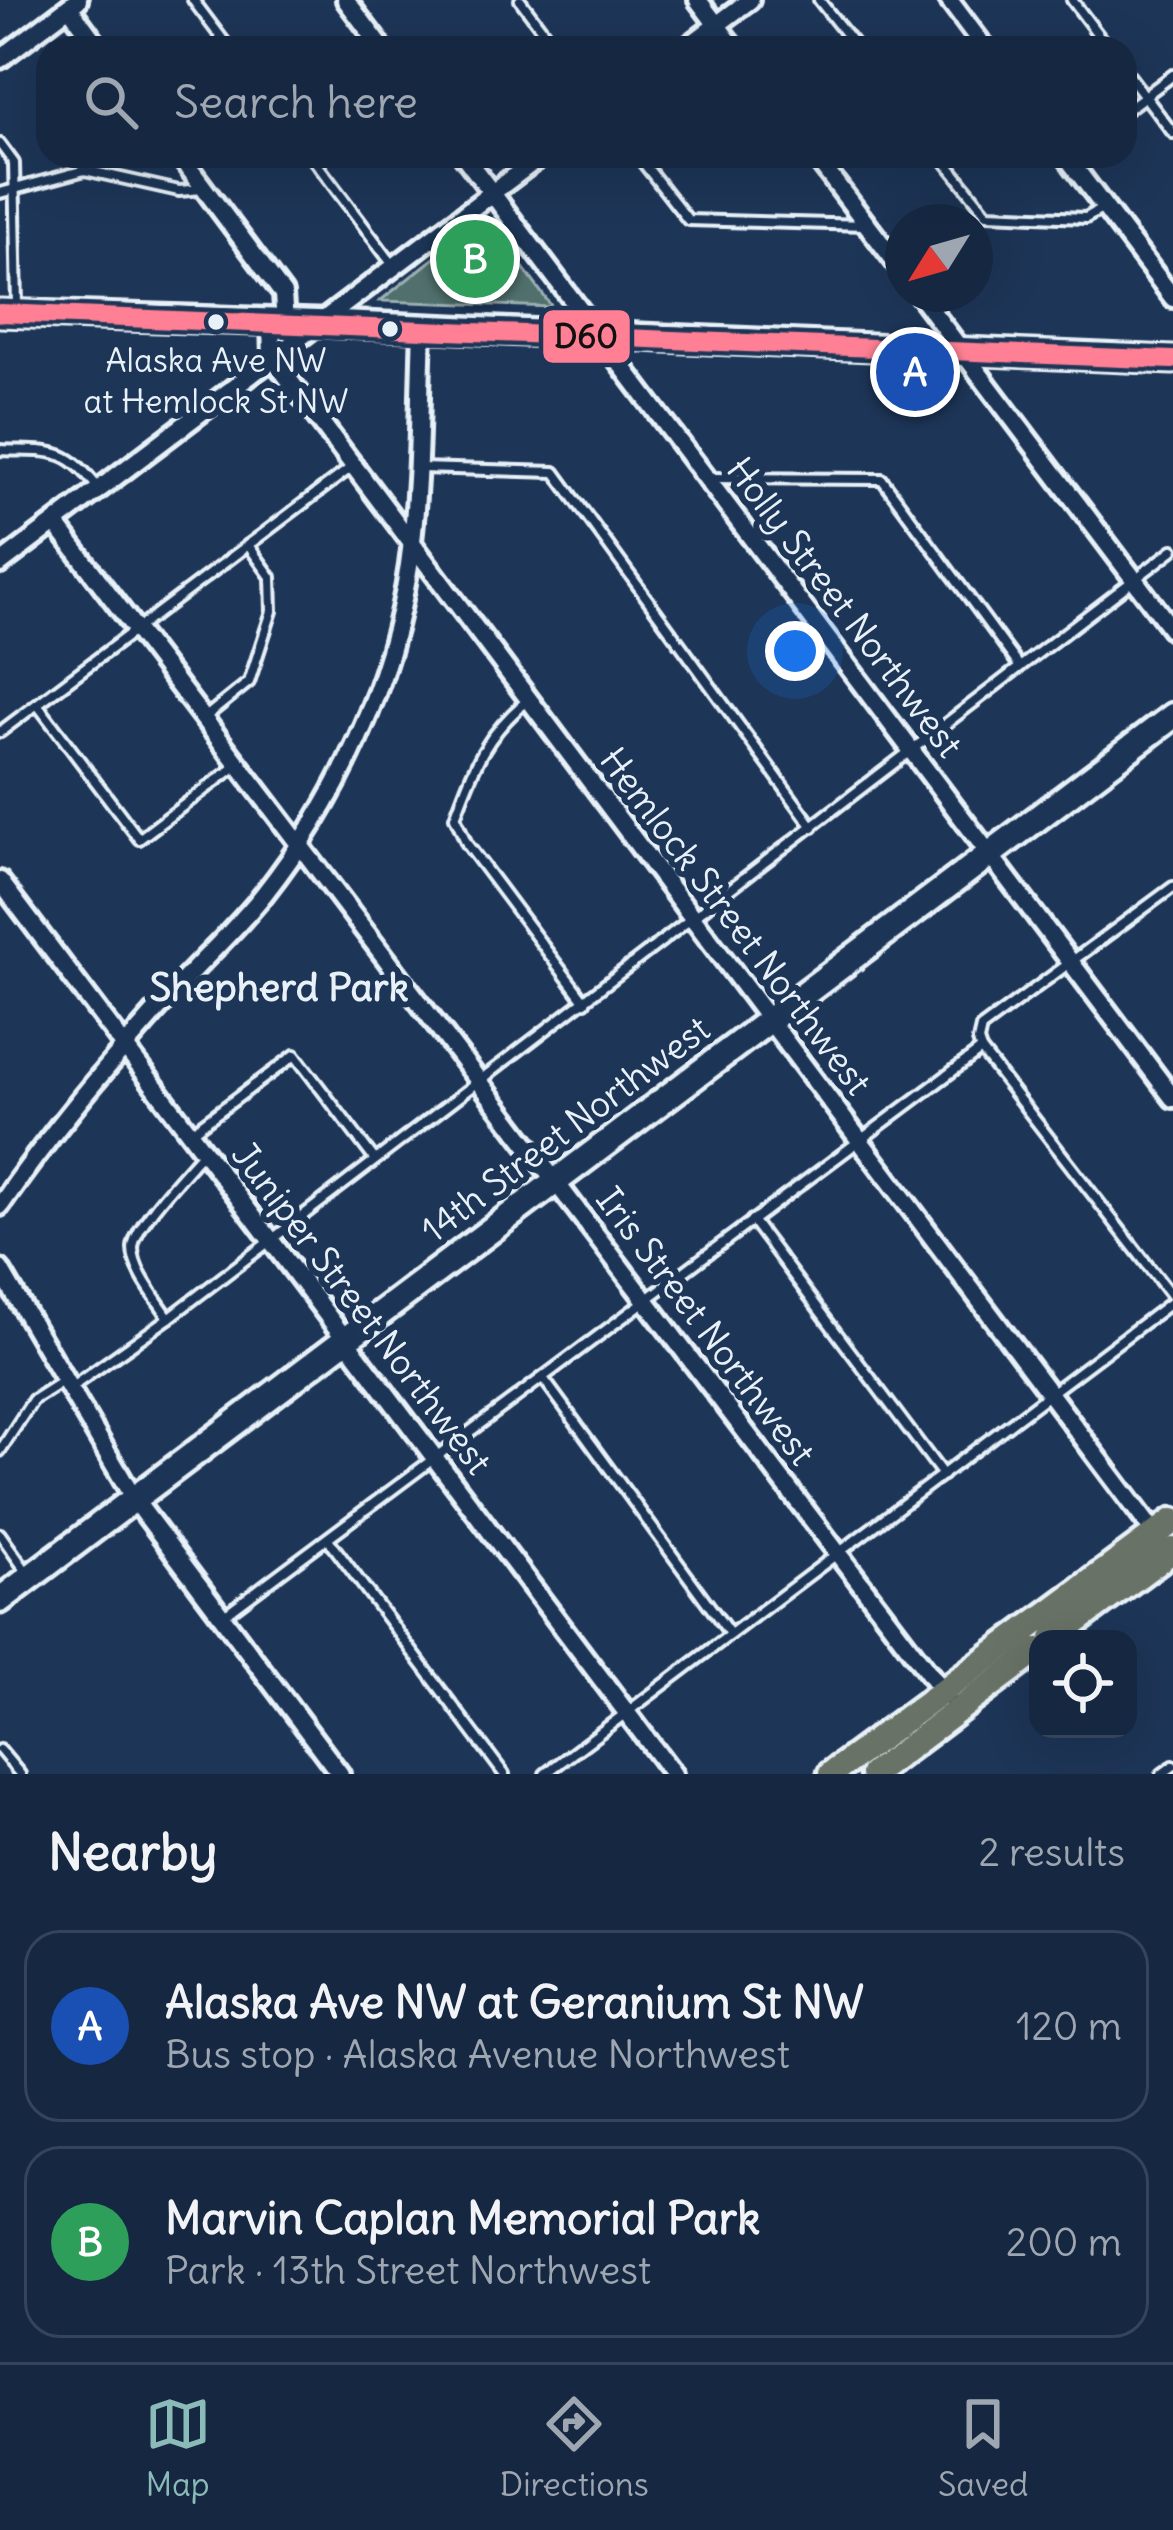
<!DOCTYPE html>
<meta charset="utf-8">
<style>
:root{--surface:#162841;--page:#23344c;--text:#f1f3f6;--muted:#9ea6b1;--line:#35445a;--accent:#8bbbb9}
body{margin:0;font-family:Delius,sans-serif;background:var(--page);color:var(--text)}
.controls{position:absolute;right:36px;bottom:36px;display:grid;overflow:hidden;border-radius:24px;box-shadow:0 12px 48px #0002}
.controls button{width:108px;height:108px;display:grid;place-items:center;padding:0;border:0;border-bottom:3px solid var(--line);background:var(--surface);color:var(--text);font:60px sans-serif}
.compass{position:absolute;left:885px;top:204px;width:108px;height:108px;border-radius:50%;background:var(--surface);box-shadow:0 12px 48px #0002;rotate:233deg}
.you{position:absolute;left:795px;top:651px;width:42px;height:42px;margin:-30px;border:9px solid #fff;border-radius:50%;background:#1a73e8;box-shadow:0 0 0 18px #1a73e833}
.badge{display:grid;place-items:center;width:78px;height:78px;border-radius:50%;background:var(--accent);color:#fff;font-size:39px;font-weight:700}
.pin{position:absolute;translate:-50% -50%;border:6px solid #fff;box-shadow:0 3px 12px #0006}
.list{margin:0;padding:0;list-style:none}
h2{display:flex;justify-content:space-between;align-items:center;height:156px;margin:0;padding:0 48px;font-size:51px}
h2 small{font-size:39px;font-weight:400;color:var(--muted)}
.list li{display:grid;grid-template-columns:78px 1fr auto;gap:36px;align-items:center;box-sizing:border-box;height:192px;margin:0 24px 24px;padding:0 24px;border:3px solid var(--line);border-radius:36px}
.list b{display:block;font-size:45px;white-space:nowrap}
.list p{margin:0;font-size:39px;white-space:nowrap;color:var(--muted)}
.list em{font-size:39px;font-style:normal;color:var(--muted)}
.icon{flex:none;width:66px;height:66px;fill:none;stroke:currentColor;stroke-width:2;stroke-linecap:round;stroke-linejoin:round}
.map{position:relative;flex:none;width:1173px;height:1774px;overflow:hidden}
.search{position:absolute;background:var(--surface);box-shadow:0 12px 48px #0002;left:36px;right:36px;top:36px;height:132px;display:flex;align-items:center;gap:30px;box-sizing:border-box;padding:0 42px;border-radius:36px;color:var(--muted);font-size:45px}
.sheet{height:588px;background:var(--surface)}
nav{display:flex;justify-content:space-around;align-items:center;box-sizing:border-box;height:168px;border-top:3px solid var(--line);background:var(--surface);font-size:33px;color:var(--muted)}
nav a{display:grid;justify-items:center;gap:6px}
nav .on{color:var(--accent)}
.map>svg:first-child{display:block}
</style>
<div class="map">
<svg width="1173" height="1774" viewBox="0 0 1173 1774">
<rect width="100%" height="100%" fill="#1d3557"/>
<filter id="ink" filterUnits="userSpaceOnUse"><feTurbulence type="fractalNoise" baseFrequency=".00833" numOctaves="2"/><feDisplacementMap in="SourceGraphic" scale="24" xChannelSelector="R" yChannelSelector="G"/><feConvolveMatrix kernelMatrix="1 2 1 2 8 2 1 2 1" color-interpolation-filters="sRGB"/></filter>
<g filter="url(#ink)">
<path fill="#516f6d" stroke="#9cb0b2" stroke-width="3" d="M486,217L552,307L380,301Z"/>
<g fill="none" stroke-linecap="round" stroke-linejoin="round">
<g stroke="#e8f1f8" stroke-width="16">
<g id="lane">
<path d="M193,0L229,48"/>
<path d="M520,0L556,48"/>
<path d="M819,0L857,48"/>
<path d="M1072,0L1108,48"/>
<path d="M1125,70L1173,133"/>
<path d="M1125,111L1173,75"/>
<path d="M0,144L14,163L17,306"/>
<path d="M311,156L393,265"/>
<path d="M638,156L688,220L866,225"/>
<path d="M941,156L987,214L1086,218L1105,207"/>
<path d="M0,193L85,170L179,191L203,189"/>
<path d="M0,450C50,452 66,445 98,488"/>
<path d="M419,468L555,472L813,827"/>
<path d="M707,478L882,479L1020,667"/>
<path d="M528,700C485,735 474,766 455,817L467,844L585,1002"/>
<path d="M37,704L139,839L236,766"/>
<path d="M203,719L249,682L272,611L271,577L248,545"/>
<path d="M0,732L353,466"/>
<path d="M1173,887L981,1028L978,1041L981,1050L1173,1298"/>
<path d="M190,1133L295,1055L375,1160"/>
<path d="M752,1220L943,1475"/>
<path d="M169,1318L1173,550"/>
<path d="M543,1378L730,1634"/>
<path d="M69,1389L169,1318C157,1299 133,1271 133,1248C134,1225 186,1172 202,1153"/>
<path d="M0,1451L33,1400L61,1382"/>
<path d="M0,1534L26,1571"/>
<path d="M328,1539L504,1774"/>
<path d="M223,1616L981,1050"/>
<path d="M0,1750L20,1774"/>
<path d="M545,1774L1173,1301"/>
<path d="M1162,1774L1173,1766"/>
</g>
</g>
<g stroke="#e8f1f8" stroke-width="26">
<g id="street">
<path d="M346,0L382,48"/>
<path d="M698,0L734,48"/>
<path d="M949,0L985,48"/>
<path d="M69,7L99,48"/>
<path d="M686,48L750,0"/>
<path d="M0,59L78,0"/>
<path d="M180,156L283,294L285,323"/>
<path d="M464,156L1173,1098"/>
<path d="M815,156L903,272"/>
<path d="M1066,156L1173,298"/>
<path d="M919,294L1173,631"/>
<path d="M271,322L272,357L1161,1542"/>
<path d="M55,523L947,1697"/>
<path d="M0,564L541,156"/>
<path d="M0,881L673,1774"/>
<path d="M0,1206C50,1133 107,1066 165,1001C197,964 234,932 264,894C338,800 392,683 409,565C420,487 419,407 422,329"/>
<path d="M0,1269L134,1499L340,1774"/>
</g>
</g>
<g stroke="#e8f1f8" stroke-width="33">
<g id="secondary">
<path d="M0,313L317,323L1173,360"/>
<path d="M0,1600L1173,716"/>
</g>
</g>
<g stroke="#e8f1f8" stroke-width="33">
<g id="primary">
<path d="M1053,1639L1173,1550"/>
<path d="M831,1774L1173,1521"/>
<path d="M873,1774L1038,1650"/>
</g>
</g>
<use href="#lane" stroke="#1d3557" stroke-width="8"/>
<use href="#street" stroke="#1d3557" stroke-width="16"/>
<use href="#secondary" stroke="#1d3557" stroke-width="24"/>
<use href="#primary" stroke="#697266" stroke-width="24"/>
<g stroke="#1d3557" stroke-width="27">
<path id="bus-1" d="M0,313L1173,360"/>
</g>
<use href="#bus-1" stroke="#ff8094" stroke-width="18"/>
</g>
</g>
<g fill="#e8f1f8" stroke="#1d3557" stroke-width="4.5">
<circle cx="216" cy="322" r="10"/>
<circle cx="390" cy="329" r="10"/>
</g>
<g text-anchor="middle" stroke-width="12" stroke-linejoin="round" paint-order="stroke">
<g font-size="33" fill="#e8f1f8" stroke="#1d3557">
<text x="216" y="372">Alaska Ave NW<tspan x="216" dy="41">at Hemlock St NW</tspan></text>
</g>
<g font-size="36" fill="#e8f1f8" stroke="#1d3557">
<text transform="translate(845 607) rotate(53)" y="13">Holly Street Northwest</text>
<text transform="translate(736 921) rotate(53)" y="13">Hemlock Street Northwest</text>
<text transform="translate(565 1129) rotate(-37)" y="13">14th Street Northwest</text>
<text transform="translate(362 1308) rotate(53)" y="13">Juniper Street Northwest</text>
<text transform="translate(706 1326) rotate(53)" y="13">Iris Street Northwest</text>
</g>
<g font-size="39" font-weight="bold" fill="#e8f1f8" stroke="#1d3557">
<text x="279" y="1001">Shepherd Park</text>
</g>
</g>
<rect stroke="#1d3557" stroke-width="4.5" x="541" y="308" width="91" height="57" rx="12" fill="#ff8094"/>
<g font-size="33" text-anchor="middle" font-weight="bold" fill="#111">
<text x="586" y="348">D60</text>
</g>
</svg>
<div class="controls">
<button><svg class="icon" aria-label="locate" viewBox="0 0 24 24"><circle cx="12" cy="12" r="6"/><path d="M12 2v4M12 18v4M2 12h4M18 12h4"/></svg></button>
</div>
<svg class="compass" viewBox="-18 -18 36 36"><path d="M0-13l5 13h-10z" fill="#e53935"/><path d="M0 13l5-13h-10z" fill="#9ea6b1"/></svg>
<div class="you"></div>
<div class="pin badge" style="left:915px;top:372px;background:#1a4fb4">A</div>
<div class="pin badge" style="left:475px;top:259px;background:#2e9e5b">B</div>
<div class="search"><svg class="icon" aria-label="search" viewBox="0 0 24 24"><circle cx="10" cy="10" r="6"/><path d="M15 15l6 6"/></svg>Search here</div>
</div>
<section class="sheet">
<h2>Nearby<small>2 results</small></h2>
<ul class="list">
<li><span class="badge" style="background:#1a4fb4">A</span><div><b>Alaska Ave NW at Geranium St NW</b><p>Bus stop · Alaska Avenue Northwest</p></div><em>120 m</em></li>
<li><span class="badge" style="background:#2e9e5b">B</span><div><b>Marvin Caplan Memorial Park</b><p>Park · 13th Street Northwest</p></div><em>200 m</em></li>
</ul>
</section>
<nav>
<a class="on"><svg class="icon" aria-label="map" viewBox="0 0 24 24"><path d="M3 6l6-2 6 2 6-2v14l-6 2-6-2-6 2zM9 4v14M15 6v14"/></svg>Map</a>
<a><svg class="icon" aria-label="directions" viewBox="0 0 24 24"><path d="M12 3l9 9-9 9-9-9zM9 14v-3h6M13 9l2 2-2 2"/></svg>Directions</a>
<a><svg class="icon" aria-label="saved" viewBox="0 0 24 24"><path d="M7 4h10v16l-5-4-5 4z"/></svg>Saved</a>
</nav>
